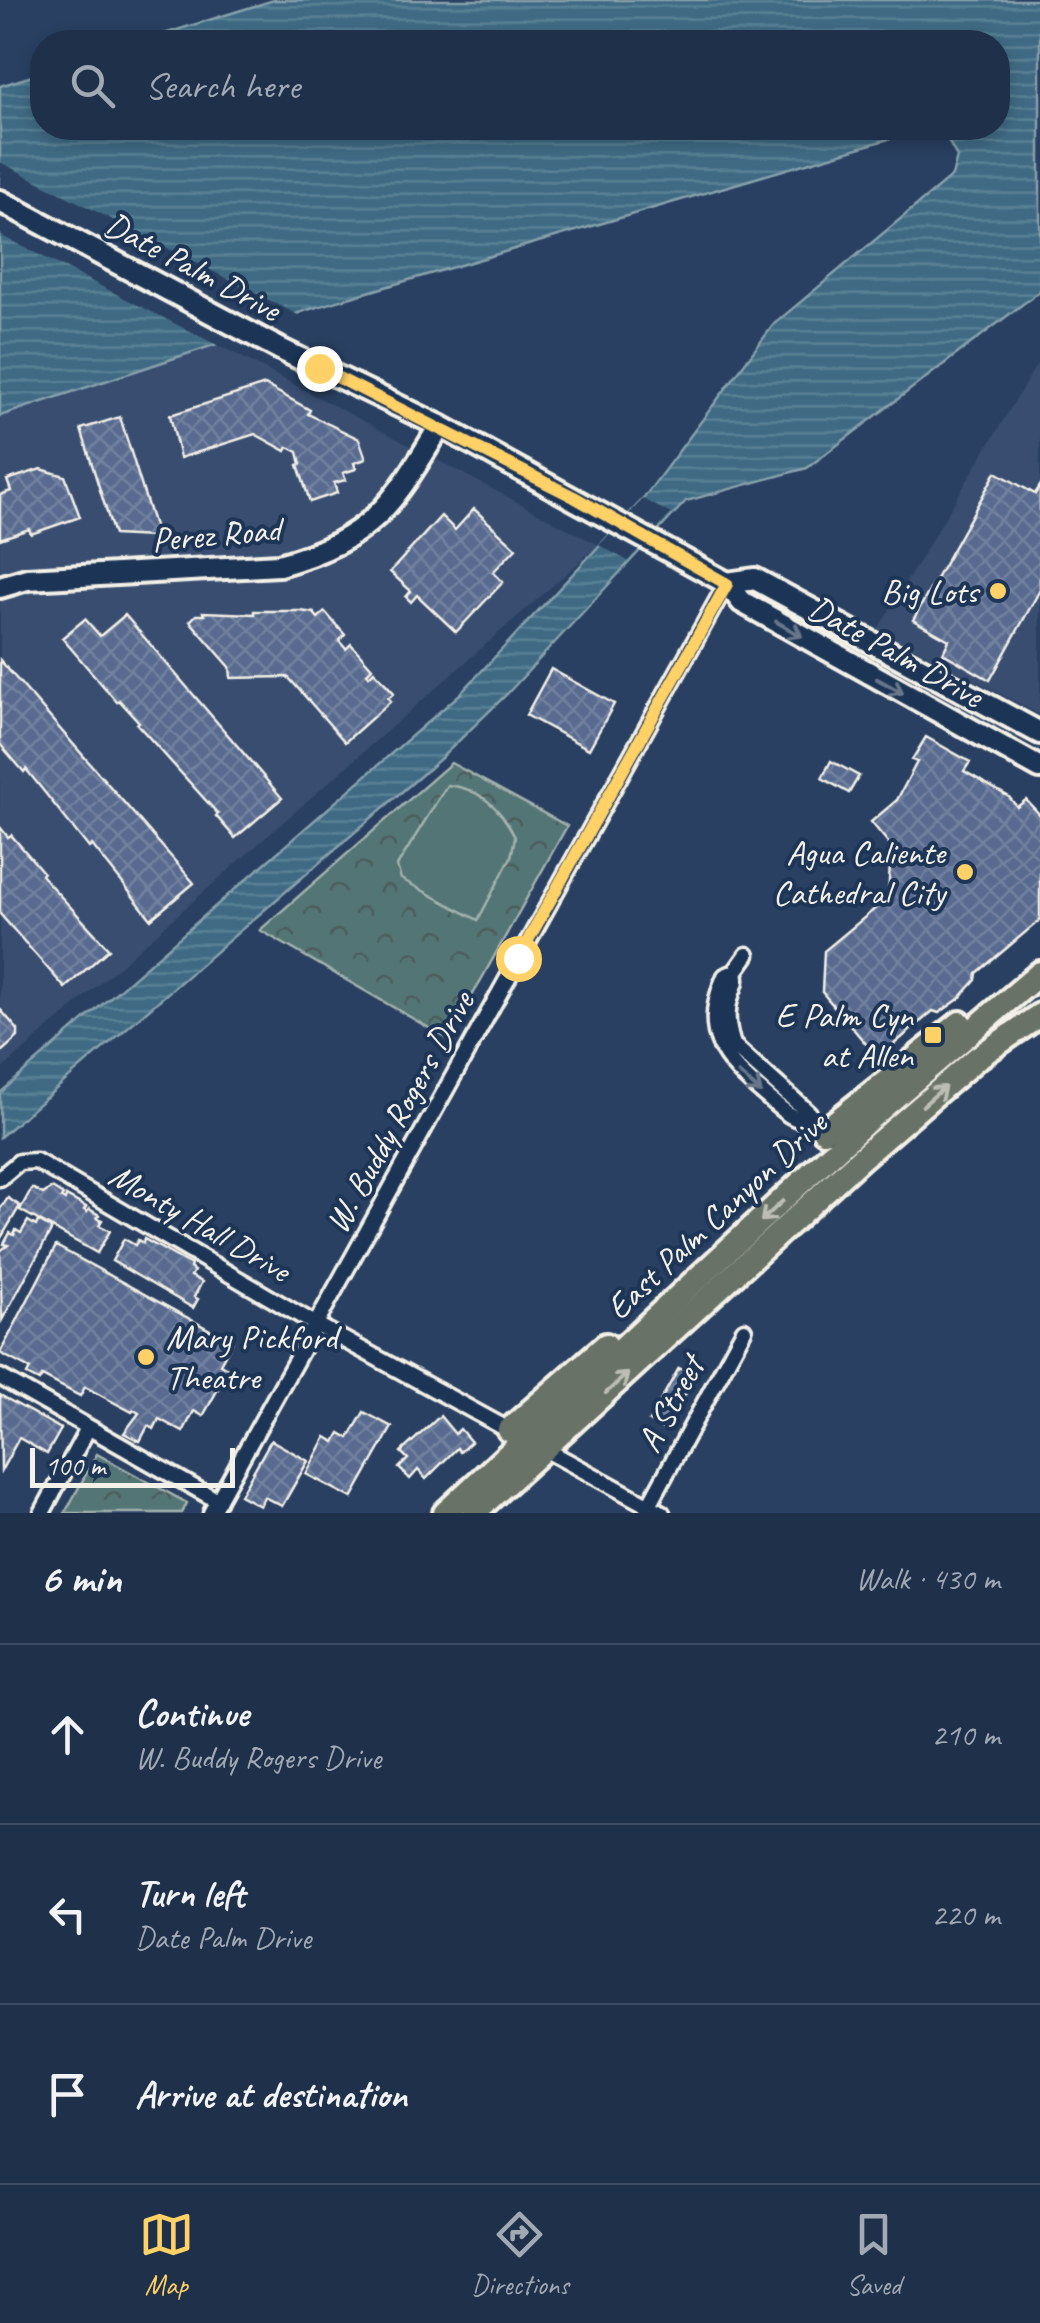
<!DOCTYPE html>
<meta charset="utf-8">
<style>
:root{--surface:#1f304a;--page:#2c3c54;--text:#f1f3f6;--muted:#a1a9b5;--line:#3c4b62;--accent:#ffd166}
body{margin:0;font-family:Caveat,sans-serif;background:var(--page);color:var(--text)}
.scale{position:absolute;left:30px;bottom:25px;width:205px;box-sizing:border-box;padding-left:10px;border:5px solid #f4f1e8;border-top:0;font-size:28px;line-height:35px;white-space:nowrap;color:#f4f1e8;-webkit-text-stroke:8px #1d3557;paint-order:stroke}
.stop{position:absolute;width:30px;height:30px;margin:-22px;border:8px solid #ffd166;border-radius:50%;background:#fff}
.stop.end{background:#ffd166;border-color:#fff;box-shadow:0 2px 10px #0008}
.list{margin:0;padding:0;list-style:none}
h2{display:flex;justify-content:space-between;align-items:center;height:130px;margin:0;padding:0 40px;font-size:42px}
h2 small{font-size:32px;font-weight:400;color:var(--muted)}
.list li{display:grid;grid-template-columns:65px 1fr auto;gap:30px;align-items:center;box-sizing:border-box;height:180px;padding:0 40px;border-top:2px solid var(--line)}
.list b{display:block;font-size:38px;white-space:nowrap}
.list p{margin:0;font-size:32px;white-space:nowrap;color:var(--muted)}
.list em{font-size:32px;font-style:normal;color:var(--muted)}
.icon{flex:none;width:55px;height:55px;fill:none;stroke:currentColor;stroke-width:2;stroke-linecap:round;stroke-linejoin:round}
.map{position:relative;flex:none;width:1040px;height:1513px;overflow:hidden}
.search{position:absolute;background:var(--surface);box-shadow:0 5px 15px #0003;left:30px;right:30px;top:30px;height:110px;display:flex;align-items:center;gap:25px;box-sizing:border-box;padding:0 35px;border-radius:40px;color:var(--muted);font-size:38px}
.sheet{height:670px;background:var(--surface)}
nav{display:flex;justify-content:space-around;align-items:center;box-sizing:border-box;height:140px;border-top:2px solid var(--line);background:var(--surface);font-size:28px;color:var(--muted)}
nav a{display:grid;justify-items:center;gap:5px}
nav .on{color:var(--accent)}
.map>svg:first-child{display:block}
</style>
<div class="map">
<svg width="1040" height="1513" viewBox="0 0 1040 1513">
<defs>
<pattern id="park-crowns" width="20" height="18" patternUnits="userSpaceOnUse" patternTransform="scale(2.5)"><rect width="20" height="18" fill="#527475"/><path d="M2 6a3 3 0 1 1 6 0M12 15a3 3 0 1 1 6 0" fill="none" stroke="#4d5c5b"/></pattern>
<pattern id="water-rules" width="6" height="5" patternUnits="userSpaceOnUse" patternTransform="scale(2.5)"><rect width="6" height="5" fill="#3f6b84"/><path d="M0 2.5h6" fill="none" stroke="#5b8195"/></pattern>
<pattern id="building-cross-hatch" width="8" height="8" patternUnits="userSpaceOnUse" patternTransform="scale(2.5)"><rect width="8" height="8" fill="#596b8f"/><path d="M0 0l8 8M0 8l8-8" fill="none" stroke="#71819f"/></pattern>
</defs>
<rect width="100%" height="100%" fill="#294062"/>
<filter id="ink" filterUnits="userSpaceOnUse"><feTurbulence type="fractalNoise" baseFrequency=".01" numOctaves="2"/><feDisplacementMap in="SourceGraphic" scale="20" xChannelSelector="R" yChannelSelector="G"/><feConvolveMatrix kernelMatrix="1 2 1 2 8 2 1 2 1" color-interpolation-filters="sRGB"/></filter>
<g filter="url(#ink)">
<g fill="#374d70">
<path d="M217,344L599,545L0,1071V417Z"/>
<path d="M1040,359V715L878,629Z"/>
</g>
<g fill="url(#park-crowns)" stroke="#a3b2ae" stroke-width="2.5">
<path d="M451,763L567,826L448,1039L260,930Z"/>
<path d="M97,1454L187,1503L182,1513H65Z"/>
</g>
<path fill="#527475" stroke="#a3b2ae" stroke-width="2.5" d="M447,785C480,788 501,808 515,837L511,857L478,920L401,879L397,866Z"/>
<g fill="url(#water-rules)" stroke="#87a1ac" stroke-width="2.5">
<path d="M274,0H1040V291L807,468L686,501L507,694L440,759L0,1137V1093L460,694L643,499L774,324L952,176L957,157L941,128H998V42H138Z"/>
<path d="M42,73V128H926L307,310L217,344L0,416V86Z"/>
</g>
<g fill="#294062">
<path d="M0,162L302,317L223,348L0,235Z"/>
<path d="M643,499L671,514L628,561L599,545Z"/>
</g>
<g fill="url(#building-cross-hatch)" stroke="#f4f1e8" stroke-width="2.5">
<path d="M265,385L310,410L308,414L359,439L366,459L354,463L356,469L343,473L346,480L334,483L337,493L310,502L298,465L301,464L298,452L288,447L286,451L255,434L180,458L170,415Z"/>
<path d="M120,417L155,529L152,537L114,535L81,429Z"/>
<path d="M41,469L65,476L80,517L31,534L29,529L0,539V495L11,491L7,480Z"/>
<path d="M996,472L1035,494L1040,486V590L990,680L943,653L949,640L913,620Z"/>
<path d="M474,509L516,548L493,572L503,582L456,632L417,595L411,602L406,597L411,591L390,572L441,516L455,530Z"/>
<path d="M254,611H300L314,613L318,618L325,612L345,635L339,641L346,649L351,644L372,668L367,673L369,676L374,671L394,693L388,698L391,701L345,742L288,677L231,678L230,667L190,621L196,615H204L203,612L254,614Z"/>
<path d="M125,615L282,798L235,838L216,816L218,814L137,724L139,722L119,700L117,702L62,638L85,619L100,636Z"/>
<path d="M0,660L194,883L151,919L92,845L89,848L26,769L24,772L0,744Z"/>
<path d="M551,669L614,704L589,749L526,715Z"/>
<path d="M926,737L970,762L964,771L1009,797L1017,807L1026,800L1040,815V920L977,973L976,980L959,999L939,1013L933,1011L878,1058L822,992L824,951L888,898L891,846L871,822L897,800L917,762L912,760Z"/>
<path d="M831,761L859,776L849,793L822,778Z"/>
<path d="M0,827L8,837L11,835L43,872L41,875L109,949L65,988L0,914Z"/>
<path d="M0,1009L18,1030V1037L0,1053Z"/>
<path d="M32,1188L43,1194L52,1188L63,1195L61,1198L65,1200L66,1196L86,1207L84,1210L87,1212L89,1209L99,1215L97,1218L102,1220L99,1225L110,1231L97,1253L20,1210Z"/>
<path d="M8,1198L20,1206L1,1238L0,1209Z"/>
<path d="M28,1221L36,1226L38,1221L52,1229L2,1320L0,1251L8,1245L4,1244L10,1233L14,1235L16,1230L21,1233Z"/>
<path d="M124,1239L135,1245L138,1240L143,1243L144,1239L191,1265L190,1268L194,1271L191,1276L202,1282L194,1297L198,1299L193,1308L112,1261Z"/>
<path d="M56,1246L232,1342L220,1364L229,1369L203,1416L194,1411L183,1432L159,1419L154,1429L148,1426L140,1441L124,1433L139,1413L134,1410L132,1412L85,1387L80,1396L42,1376L39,1381L27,1375L30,1369L0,1353Z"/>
<path d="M679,1368L695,1377L665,1430L649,1421Z"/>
<path d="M0,1395L61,1429L47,1454L19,1438L1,1471Z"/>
<path d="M364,1412L392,1427L352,1498L306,1474L326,1437L335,1442L340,1433L349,1438Z"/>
<path d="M440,1416L455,1434L460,1429L471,1442L460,1452L457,1448L426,1479L418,1470L410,1479L399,1468L408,1459L401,1452Z"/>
<path d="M271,1440L308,1461L282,1506L264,1497L260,1506L240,1495Z"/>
</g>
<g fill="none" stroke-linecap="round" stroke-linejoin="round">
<g stroke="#f4f1e8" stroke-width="21">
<g id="street">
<path d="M747,955L735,972L725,976C700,1033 722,1059 766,1096C780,1108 792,1121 812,1122"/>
<path d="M735,972C738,983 734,985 731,996C725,1012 728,1030 733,1045L809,1113L812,1122L828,1134"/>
<path d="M0,1178L19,1162L36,1161L315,1324L516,1434"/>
<path d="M0,1377L218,1501"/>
<path d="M539,1446L662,1513"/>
<path d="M649,1505L744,1330"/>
<path d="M42,1513L88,1428"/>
<path d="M211,1513L727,583"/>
</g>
</g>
<g stroke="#f4f1e8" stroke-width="28">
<g id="secondary">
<path d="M0,201L280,349L440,426L727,583L742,602L1040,768"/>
<path d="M727,583L755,579L1040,733"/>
<path d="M0,587L27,579L279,565C372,539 392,506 440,426"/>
</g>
</g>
<g stroke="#f4f1e8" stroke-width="30">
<g id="primary">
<path d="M824,1131L960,1023"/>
<path d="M509,1430L606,1345"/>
<path d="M445,1513L868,1120L1040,973"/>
<path d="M474,1513L860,1159L977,1058L1040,1015"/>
</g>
</g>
<use href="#street" stroke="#1d3557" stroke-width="14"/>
<use href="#secondary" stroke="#1d3557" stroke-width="20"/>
<use href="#primary" stroke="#697266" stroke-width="22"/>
</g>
<defs><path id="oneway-shaft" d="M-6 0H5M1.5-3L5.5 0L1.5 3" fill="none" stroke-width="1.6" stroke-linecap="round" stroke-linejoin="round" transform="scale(2.5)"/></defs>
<g stroke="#68778a">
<use href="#oneway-shaft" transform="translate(789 629) rotate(30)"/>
<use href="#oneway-shaft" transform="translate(890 686) rotate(29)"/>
<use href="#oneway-shaft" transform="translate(750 1083) rotate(41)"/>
</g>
<g stroke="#bcbeb4">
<use href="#oneway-shaft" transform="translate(934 1096) rotate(-41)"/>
<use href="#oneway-shaft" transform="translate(772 1211) rotate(137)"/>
<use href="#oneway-shaft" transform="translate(617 1383) rotate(-42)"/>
</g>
</g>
<g fill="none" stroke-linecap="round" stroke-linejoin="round" filter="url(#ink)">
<path stroke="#ffd166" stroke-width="12" d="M319,368L574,497L727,584L518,958"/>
</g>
<g fill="#ffd166" stroke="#1d3557" stroke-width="4">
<circle cx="998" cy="591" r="10"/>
<circle cx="965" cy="872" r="10"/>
<rect x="923" y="1025" width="20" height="20" rx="5"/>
<circle cx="146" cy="1357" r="10"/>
</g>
<g text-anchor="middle" stroke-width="8" stroke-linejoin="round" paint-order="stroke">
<g font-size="35" fill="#f4f1e8" stroke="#1d3557">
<text transform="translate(193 266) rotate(28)" y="12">Date Palm Drive</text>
<text transform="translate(216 534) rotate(-5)" y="12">Perez Road</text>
<text transform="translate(896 651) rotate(29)" y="12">Date Palm Drive</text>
<text transform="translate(399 1112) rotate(-61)" y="12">W. Buddy Rogers Drive</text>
<text transform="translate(716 1215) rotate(-43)" y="12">East Palm Canyon Drive</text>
<text transform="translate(200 1222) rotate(30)" y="12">Monty Hall Drive</text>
<text transform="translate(670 1404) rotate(-62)" y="12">A Street</text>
</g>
<g font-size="35" fill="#f4f1e8" stroke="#1d3557" text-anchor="end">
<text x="978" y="603">Big Lots</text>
<text x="945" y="864">Agua Caliente<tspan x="945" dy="40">Cathedral City</tspan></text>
<text x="913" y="1027">E Palm Cyn<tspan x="913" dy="40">at Allen</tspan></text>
<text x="166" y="1349" text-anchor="start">Mary Pickford<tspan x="166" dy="40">Theatre</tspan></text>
</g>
</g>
</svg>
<div class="scale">100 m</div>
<div class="stop" style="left:518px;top:958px"></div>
<div class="stop end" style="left:319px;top:368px"></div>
<div class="search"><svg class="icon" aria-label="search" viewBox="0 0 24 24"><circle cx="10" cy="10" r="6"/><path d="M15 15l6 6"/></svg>Search here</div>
</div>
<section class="sheet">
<h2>6 min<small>Walk · 430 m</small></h2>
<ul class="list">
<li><svg class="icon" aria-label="ahead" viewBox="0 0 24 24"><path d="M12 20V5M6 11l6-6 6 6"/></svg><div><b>Continue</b><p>W. Buddy Rogers Drive</p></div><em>210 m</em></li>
<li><svg class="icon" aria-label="left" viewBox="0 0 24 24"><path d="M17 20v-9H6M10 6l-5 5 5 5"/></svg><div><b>Turn left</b><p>Date Palm Drive</p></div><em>220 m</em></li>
<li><svg class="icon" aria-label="arrive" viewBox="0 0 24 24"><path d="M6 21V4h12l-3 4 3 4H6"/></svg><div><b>Arrive at destination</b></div></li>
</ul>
</section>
<nav>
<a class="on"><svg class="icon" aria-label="map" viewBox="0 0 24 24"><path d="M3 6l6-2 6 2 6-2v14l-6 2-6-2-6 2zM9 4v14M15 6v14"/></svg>Map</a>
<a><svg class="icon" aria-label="directions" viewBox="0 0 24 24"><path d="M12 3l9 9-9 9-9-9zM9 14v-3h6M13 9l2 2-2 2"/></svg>Directions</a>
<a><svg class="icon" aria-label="saved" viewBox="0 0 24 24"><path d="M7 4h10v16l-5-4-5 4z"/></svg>Saved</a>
</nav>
